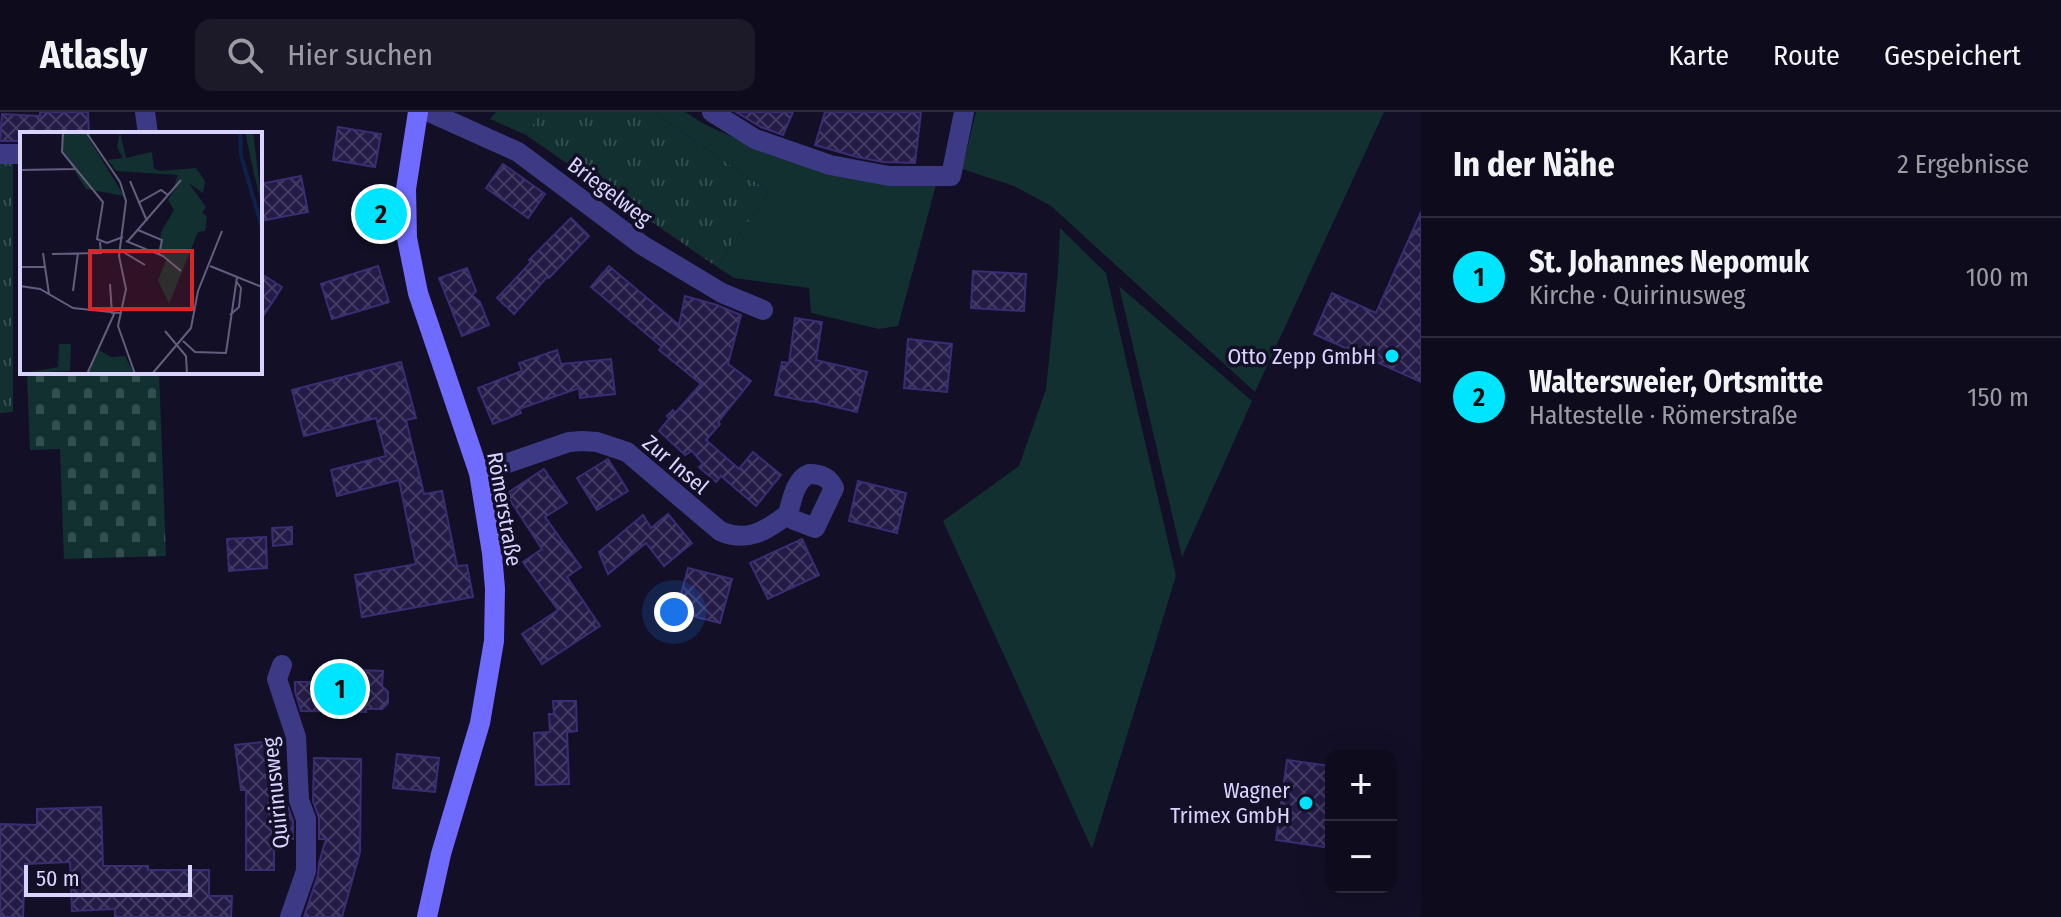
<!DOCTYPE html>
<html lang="de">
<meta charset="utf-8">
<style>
:root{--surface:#0e0b1c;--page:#1c1929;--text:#f1f3f6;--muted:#9b9ba3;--line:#2e2b3b;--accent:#00e5ff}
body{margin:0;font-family:"Fira Sans Condensed",sans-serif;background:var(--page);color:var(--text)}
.controls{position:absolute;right:24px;bottom:24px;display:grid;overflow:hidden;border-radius:16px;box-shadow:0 8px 32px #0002}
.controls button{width:72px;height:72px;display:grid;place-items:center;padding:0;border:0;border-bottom:2px solid var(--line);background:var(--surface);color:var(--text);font:40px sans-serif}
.scale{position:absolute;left:24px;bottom:20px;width:168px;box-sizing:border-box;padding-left:8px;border:4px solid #d9d4ff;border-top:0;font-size:22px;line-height:28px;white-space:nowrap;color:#d9d4ff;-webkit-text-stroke:6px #130f26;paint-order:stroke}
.you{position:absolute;left:674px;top:500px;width:28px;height:28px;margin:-20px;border:6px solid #fff;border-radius:50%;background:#1a73e8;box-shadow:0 0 0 12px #1a73e833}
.badge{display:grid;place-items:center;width:52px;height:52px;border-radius:50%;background:var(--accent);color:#111;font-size:26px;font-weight:700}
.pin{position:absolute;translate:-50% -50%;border:4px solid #fff;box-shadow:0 2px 8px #0006}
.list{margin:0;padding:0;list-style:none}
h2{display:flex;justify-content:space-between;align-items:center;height:104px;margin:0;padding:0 32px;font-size:34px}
h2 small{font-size:26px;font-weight:400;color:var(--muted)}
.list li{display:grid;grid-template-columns:52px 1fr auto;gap:24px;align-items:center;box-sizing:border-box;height:120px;padding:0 32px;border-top:2px solid var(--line)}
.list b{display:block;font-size:30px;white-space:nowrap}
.list p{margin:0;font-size:26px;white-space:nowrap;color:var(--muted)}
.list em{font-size:26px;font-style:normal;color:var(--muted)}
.icon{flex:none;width:44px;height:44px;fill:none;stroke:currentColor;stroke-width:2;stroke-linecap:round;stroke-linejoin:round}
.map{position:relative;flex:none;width:1421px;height:805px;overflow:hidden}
header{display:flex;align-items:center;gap:48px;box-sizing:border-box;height:112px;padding:0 40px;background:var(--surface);border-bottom:2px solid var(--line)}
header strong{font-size:38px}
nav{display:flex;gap:44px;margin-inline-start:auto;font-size:28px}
.search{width:560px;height:72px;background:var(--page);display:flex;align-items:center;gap:20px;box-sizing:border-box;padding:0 28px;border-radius:16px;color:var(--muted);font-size:30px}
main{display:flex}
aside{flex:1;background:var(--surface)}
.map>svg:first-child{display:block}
</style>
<header>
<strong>Atlasly</strong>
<div class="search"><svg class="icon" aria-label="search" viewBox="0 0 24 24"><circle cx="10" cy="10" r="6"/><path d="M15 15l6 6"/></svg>Hier suchen</div>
<nav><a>Karte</a><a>Route</a><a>Gespeichert</a></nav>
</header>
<main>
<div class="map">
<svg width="1421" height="805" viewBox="0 0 1421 805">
<defs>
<pattern id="cemetery-stones" width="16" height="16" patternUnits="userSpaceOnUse" patternTransform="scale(2)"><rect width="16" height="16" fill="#12302f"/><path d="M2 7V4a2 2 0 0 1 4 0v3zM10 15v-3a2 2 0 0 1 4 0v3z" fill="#344d4e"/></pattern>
<pattern id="park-tufts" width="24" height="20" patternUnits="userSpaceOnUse" patternTransform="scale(2)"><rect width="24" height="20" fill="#12302f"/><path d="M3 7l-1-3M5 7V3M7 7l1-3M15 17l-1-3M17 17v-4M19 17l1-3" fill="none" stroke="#344d4e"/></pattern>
<pattern id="building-cross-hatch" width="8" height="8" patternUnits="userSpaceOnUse" patternTransform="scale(2)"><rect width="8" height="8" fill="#241b47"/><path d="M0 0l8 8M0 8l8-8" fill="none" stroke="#433b63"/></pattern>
</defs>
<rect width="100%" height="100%" fill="#130f26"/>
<g fill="#12302f">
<path d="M496,0H542L526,23L490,7Z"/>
<path d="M653,0H685L704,12L774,44L814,55L936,73L898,214L879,217L811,201L809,176L734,166L717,155L769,80Z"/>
<path d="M976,0H1384L1255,280L1051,94L1014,74L962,57Z"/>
<path d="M1060,116L1106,161L1176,464L1092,737L943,409L1019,354L1046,277L1058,159Z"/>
<path d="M1119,174L1252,289L1182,445Z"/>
</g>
<path fill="url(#cemetery-stones)" d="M27,260H159L166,444L64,447L60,337L30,338Z"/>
<g fill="url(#park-tufts)">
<path d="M542,0H653L769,80L717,155L526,23Z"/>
<path d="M0,42H13V300L0,301Z"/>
</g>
<g fill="url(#building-cross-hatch)" stroke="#3b2d73" stroke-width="2">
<path d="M40,0H88L89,22H22V29H0L2,2L40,4Z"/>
<path d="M736,0H793L783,23L761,15Z"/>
<path d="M825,0H921L915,51L883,50L857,45L815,33Z"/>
<path d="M338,15L381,22L375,55L333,48Z"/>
<path d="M503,52L545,82L528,106L486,76Z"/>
<path d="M301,64L308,100L260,109V72Z"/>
<path d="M1421,100V270L1314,222L1332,181L1376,201Z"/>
<path d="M571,106L589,124L549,166L547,165L514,202L497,186L531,150L529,148Z"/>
<path d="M378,154L389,190L332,207L321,172Z"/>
<path d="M609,154L679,213L685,184L717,193L741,203L728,252L751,269L718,310L720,312L706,328L739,357L753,340L781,363L756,394L721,364L716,370L699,355L703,352L692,339L685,343L659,319L669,307L667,304L673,298L675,301L701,272L659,238L662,235L591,175Z"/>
<path d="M467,156L476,179L472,183L480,190L489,213L462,224L439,166Z"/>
<path d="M973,159L1026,162L1024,199L971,196Z"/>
<path d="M260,161L282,175L260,209Z"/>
<path d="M795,206L822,210L816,248L867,260L857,300L811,289L810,290L775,283L782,250L789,251Z"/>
<path d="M908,227L952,232L947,280L904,276Z"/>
<path d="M557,238L561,252L611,247L615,282L580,286L579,276L519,297L521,301L493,312L478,276L522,259L519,251Z"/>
<path d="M401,250L416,306L406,308L424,382L442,379L457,454L467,453L473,485L362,505L355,463L416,452L399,368L337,384L331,358L386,344L376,306L304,324L292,278Z"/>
<path d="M608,347L628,379L597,398L577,366Z"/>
<path d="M544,357L567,391L545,405L581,455L567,465L600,514L542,552L522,522L558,498L523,450L542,437L506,382Z"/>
<path d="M858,369L906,381L897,421L849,409Z"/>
<path d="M668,402L692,431L664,454L646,431L608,462L599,440L643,403L651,416Z"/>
<path d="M292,415V432L273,434L272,416Z"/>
<path d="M266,425L267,456L229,459L227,427Z"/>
<path d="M802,427L819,463L768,487L750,451Z"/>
<path d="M688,456L732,467L720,511L676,500Z"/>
<path d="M358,558L383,559L382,574L388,580V591L382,597H366V600L301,599L295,579V570H357Z"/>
<path d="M553,589H576L577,619L567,620L569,672L536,673L534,621L550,620L549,602H554Z"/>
<path d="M271,629L280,695H288L293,709V727H274V758H246V678H241L235,633Z"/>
<path d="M397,642L439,646L435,680L393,676Z"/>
<path d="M314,646L361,647L360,740L342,805H304L318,763L319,751L326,727H319V706L313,689Z"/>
<path d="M1287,648L1331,654V736L1276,728Z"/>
<path d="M101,695L103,754H148V758H209V784H232L231,805H115V797L72,799L70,750L25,752L23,805H0V712L37,713V697Z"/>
</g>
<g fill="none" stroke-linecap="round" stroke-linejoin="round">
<g stroke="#3d3a85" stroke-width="20">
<path d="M145,0L148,22"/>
<path d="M429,0L518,40L642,133L722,181L763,198"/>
<path d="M712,0L755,27L830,53L889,64H951L964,0"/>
<path d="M0,42H22"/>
<path d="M479,361L569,330L582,329L597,330L627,340L720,419C747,431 766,419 788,402"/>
<path d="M809,362C821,362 829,365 834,376L815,416L794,408L788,402C792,388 795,368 809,362Z"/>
<path d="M282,553L277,567L296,625L299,688L306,707V759L290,805"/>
</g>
<path stroke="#6f6bff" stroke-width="20" d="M418,0L406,77L407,126L418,181L479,361L492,441L495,477L494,529L480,611L441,742L427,805"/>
</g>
<g fill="#00e5ff" stroke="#130f26" stroke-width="3">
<circle cx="1392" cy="244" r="8"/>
<circle cx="1306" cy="691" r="8"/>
</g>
<g text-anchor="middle" stroke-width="7" stroke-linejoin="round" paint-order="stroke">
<g font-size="22" fill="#d9d4ff" stroke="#130f26">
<text transform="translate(610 79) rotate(37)" y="8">Briegelweg</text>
<text transform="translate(676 352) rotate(40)" y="8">Zur Insel</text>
<text transform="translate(505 397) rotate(80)" y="8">Römerstraße</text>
<text transform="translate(275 681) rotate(-96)" y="8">Quirinusweg</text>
</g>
<g font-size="22" fill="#d9d4ff" stroke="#130f26" text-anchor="end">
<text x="1376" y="252">Otto Zepp GmbH</text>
<text x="1290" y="686">Wagner<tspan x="1290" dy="25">Trimex GmbH</tspan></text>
</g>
</g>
<g transform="translate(20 20)">
<rect width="242" height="242" fill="#130f26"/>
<path d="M43,0H65L104,64L66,57L43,21ZM100,0L106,26L132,20L134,37L92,33L87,28L103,26L97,15ZM225,0H233L242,72L234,42ZM167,49L186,75L182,81L187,84L186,93L185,99L178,100L149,172L138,148L147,126L139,123L141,100L154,78L148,68L158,52ZM39,212H51L50,239L6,241L38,235ZM77,217L91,225L105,224L114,242H68Z" fill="#12302f"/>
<path d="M106,27L140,39L176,36L185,49L183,61L167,50L154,54L158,43L96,39L92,33Z" fill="#12302f"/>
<path fill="none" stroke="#0c2248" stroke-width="4" d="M220,0L221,23L242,96"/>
<path fill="none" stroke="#625e7d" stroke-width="2" d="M43,0L42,20L83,70L77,107L87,111L103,105M66,0L100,50L106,69L99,124L106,157L98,194L115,242M0,38L55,37M110,49L127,89M118,71L141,58L148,63M118,98L142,108L139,123M106,109L143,124L161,139M108,109L161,48M100,118L125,133M23,121L29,162M32,122L81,121L80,110M190,134L242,155M0,135H25M90,152L92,182M0,154L20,157L53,176L100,181M53,159L58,121M210,183L219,175L221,156L216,149M145,199L166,224L167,242M163,209L175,220L206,221L217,145M67,242L95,180M132,242L171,196L178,159L202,99"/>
<path fill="#d62828" fill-opacity="0.15" stroke="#d62828" stroke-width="4" d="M70,119H172V177H70Z"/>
<rect width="242" height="242" fill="none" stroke="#d9d4ff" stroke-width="4"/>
</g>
</svg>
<div class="controls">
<button>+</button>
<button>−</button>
</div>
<div class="scale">50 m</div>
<div class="you"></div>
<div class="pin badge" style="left:340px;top:577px">1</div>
<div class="pin badge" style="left:381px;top:102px">2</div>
</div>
<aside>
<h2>In der Nähe<small>2 Ergebnisse</small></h2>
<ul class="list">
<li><span class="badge">1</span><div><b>St. Johannes Nepomuk</b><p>Kirche · Quirinusweg</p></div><em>100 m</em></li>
<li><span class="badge">2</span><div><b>Waltersweier, Ortsmitte</b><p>Haltestelle · Römerstraße</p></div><em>150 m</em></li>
</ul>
</aside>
</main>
